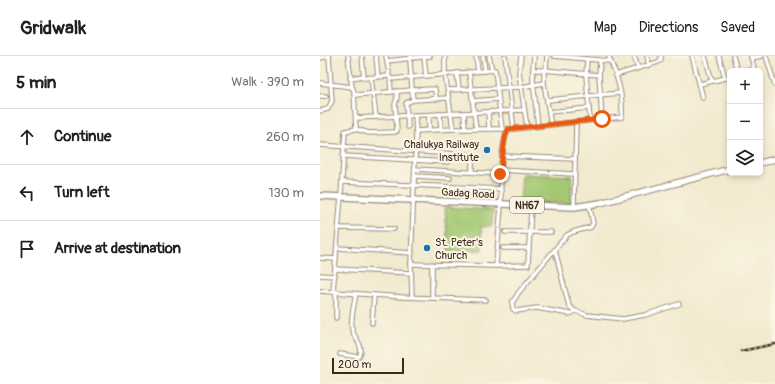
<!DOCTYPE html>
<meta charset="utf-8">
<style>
:root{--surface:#fff;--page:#f2f2f2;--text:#202124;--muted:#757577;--line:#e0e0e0}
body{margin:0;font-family:Pangolin,sans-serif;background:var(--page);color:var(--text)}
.controls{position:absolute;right:12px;top:12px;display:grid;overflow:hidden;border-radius:6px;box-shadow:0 2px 6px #0003}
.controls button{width:36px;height:36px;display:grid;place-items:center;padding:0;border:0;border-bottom:1px solid var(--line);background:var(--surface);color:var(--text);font:20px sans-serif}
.scale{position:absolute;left:12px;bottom:10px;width:72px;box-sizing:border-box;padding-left:4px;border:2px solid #3b2a1e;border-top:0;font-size:11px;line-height:14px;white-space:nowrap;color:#3b2a1e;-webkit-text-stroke:3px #fcf5e5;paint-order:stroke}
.stop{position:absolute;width:12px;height:12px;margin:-9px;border:3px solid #ea580c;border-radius:50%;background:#fff}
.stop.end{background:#ea580c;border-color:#fff;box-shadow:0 1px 4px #0008}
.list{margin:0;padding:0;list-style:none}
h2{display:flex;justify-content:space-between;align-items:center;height:52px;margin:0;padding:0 16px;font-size:17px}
h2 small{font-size:13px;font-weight:400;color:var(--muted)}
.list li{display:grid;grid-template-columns:26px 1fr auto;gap:12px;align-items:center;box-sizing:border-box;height:56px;padding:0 16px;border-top:1px solid var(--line)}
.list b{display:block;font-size:15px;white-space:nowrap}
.list em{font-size:13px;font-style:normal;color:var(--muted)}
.icon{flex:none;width:22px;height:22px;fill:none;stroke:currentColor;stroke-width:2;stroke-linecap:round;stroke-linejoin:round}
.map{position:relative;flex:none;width:455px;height:328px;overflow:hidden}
header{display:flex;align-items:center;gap:24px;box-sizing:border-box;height:56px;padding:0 20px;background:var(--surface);border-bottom:1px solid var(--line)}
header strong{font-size:19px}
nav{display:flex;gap:22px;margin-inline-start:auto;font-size:14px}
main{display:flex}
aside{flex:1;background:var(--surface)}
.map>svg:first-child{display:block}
</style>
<header>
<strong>Gridwalk</strong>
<nav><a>Map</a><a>Directions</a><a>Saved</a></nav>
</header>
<main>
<aside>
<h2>5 min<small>Walk · 390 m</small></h2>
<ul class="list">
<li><svg class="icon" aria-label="ahead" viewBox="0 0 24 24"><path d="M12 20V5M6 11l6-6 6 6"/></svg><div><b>Continue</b></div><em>260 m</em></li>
<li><svg class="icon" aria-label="left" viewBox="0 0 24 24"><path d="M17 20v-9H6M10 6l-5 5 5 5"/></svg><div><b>Turn left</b></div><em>130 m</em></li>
<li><svg class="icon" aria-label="arrive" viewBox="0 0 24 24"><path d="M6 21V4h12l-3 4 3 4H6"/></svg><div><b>Arrive at destination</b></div></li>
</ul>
</aside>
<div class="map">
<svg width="455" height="328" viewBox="0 0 455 328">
<rect width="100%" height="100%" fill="#fcf5e5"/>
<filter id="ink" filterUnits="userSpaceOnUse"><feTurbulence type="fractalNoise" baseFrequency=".025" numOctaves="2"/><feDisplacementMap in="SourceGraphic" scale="8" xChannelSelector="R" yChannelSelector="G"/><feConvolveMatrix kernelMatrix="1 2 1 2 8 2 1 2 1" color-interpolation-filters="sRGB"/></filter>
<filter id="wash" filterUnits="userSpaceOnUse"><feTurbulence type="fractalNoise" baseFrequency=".012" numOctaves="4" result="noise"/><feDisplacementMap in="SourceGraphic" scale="16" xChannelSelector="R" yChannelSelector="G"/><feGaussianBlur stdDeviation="0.9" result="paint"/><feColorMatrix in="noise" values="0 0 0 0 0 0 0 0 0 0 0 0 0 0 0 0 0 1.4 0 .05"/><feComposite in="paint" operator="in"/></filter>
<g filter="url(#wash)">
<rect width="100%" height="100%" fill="#f2eacf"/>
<g fill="#a4c872" stroke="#707948">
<path d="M202,118L252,120L251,148L200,146Z"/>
<path d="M125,151L173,154L172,170L161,171L162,194L128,196Z"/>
</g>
</g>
<g filter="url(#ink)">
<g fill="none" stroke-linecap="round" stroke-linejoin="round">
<g stroke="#968a76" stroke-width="5.5">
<g id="minor">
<path d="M42,0L44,22L68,20L69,17L66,0"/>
<path d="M56,0L58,21"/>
<path d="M91,0L90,4L92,34L115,33L116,43"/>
<path d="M125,0V17L133,73"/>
<path d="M156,0L158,15"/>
<path d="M163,0L165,15"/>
<path d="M169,0L172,14"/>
<path d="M185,0L194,73"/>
<path d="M201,0L199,17L207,71"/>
<path d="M214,0L213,14H224L279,19"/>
<path d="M234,0L290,5"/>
<path d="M314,0L318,12"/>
<path d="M327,0L329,9"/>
<path d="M372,0L383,42"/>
<path d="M385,0L392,25"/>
<path d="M399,0L405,22"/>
<path d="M413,0L417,15"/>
<path d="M446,0L455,29"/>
<path d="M104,1L106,20"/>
<path d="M0,2L8,0"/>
<path d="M431,2L442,0"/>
<path d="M267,3L266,19L270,64"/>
<path d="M67,5L110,0"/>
<path d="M280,5L279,19L282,63"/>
<path d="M213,14V25L218,70"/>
<path d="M224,14V27L231,69"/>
<path d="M226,14L227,0"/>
<path d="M428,15L434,12L431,0"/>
<path d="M149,16L156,73"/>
<path d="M137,17L139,33"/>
<path d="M296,19L338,6L341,4V0"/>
<path d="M70,21L71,36"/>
<path d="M30,22L44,20"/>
<path d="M51,22L56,61"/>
<path d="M71,23L175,14L182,73"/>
<path d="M0,27L32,31"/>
<path d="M380,28L410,21"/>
<path d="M128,34L201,31L224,27"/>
<path d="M35,39L92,34L93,44L128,42"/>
<path d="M0,40H6"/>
<path d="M228,44L300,37"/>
<path d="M153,45L178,43"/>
<path d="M0,55L8,53L12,45L9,0"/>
<path d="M168,56L169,73"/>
<path d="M229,56L269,52"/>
<path d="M144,57L145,73"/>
<path d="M120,58L121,74"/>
<path d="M109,59V74"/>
<path d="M36,62L204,54"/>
<path d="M88,71L86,47L93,44"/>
<path d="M36,73L49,77L75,76"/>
<path d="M77,75L75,48L77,42V35"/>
<path d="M96,75L133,73H194L302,61C303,47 300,31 296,19C294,12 290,6 289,0"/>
<path d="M0,89L149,99L152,101V116"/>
<path d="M23,100L128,106"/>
<path d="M182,100L255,103"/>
<path d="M95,113L180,118"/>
<path d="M180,114L254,118"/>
<path d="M95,120L130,122"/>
<path d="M22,126L180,133"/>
<path d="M254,151L256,66"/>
<path d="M19,172L74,173"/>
<path d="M185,176H231"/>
<path d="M17,192L92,197"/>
<path d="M183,192H209"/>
<path d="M235,194L249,250L255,255L267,259L303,263L325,259L359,248"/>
<path d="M0,202L16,203"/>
<path d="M91,208L176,210C177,190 180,169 181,149C181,123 179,97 188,73"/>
<path d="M176,210L208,209L211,152"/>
<path d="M15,213L91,217"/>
<path d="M0,219L15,220"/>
<path d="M0,235L82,241L166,244"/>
<path d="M13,235L21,140L25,75L36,73L34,35L32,31L28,0"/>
<path d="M16,235V262"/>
<path d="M92,241L91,208L96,77L95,59"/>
<path d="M112,242V208"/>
<path d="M255,255L250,258L217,252L196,255L193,253L192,247L199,236L247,179L253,176L271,171L273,167L270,152"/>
<path d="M52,267L54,239"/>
<path d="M20,298L39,301C45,290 35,284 32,274C30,263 34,249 36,238"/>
</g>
</g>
<g stroke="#968a76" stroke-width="8">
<g id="highway">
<path d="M440,107L455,103"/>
<path d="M0,140L254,151L280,147L410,113"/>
</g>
</g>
<use href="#minor" stroke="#fff" stroke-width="3.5"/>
<use href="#highway" stroke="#fff" stroke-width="5.5"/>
<g stroke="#3b2a1e" stroke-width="2.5">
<path id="rail" d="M421,295L455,288"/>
</g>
<use href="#rail" stroke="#fcf5e5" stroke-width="1" stroke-dasharray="3" stroke-linecap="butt"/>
</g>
</g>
<g fill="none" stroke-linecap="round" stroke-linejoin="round" filter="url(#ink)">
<path stroke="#ea580c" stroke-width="5" d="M180,118L185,82L188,73L282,63"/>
</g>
<g fill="#1f6fb2" stroke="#fcf5e5" stroke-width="1.5">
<circle cx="167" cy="94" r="4"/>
<circle cx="107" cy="192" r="4"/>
</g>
<g text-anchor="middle" stroke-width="4" stroke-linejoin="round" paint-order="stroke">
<rect fill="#fcf5e5" stroke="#75675a" stroke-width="1" x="190" y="141" width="34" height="16" rx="3"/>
<g font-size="10" font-weight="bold" fill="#3b2a1e">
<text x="207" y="153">NH67</text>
</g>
<g font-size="11" fill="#3b2a1e" stroke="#fcf5e5" text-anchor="end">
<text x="159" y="92">Chalukya Railway<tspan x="159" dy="13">Institute</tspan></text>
<text x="115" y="190" text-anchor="start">St. Peter's<tspan x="115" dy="13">Church</tspan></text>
</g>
<g font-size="11" fill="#3b2a1e" stroke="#fcf5e5">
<text transform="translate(148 137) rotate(3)" y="4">Gadag Road</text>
</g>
</g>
</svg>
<div class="controls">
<button>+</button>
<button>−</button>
<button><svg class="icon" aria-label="layers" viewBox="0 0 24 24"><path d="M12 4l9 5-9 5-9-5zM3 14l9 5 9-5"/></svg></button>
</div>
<div class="scale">200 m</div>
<div class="stop" style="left:282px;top:63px"></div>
<div class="stop end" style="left:180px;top:118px"></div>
</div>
</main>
